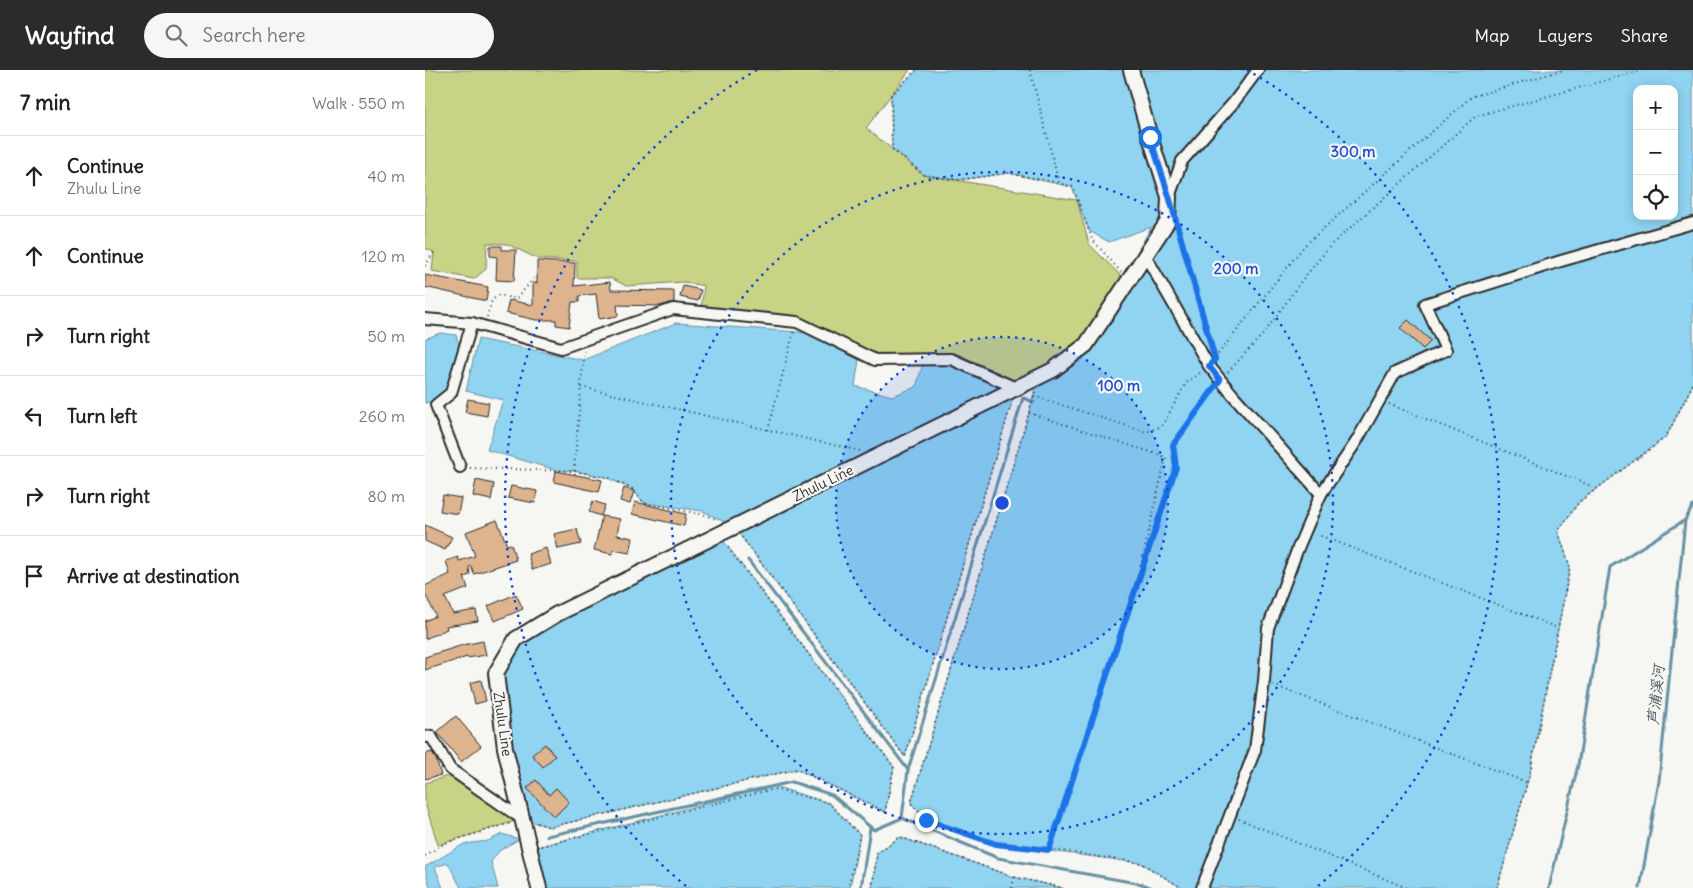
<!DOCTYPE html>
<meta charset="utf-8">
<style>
:root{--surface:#fff;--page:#f6f6f6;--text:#222;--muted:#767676;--line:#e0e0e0;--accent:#2b2b2b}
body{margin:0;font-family:Delius,"LXGW WenKai TC",sans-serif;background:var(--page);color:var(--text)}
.controls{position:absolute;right:15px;top:15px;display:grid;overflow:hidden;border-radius:10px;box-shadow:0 2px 12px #0003}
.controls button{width:45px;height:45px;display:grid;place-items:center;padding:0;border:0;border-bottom:1px solid var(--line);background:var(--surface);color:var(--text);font:25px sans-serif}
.stop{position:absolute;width:15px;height:15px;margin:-11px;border:4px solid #1a73e8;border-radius:50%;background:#fff}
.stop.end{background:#1a73e8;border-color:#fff;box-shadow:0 1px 5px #0008}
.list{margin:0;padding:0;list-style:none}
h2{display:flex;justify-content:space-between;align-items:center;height:65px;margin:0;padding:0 20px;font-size:21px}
h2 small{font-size:16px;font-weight:400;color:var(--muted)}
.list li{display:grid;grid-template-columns:32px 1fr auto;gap:15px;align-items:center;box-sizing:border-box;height:80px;padding:0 20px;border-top:1px solid var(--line)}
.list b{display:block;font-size:19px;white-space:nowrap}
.list p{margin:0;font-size:16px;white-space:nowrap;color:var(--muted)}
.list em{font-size:16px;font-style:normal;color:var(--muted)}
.icon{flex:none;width:28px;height:28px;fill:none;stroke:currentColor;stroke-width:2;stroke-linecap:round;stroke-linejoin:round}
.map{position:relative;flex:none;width:1268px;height:818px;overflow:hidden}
header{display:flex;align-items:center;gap:30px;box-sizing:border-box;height:70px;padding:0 25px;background:var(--accent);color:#fff}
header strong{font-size:24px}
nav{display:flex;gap:28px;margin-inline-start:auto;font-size:18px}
.search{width:350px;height:45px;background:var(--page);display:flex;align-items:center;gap:12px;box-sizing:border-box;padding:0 18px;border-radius:28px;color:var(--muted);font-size:19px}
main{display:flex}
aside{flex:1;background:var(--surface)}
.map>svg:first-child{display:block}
</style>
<header>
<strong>Wayfind</strong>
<div class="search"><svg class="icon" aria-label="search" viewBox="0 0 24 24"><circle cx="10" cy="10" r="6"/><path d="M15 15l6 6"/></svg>Search here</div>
<nav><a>Map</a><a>Layers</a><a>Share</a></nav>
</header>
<main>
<aside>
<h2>7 min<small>Walk · 550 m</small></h2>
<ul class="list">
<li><svg class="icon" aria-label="ahead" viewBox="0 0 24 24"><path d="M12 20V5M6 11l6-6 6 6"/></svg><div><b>Continue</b><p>Zhulu Line</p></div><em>40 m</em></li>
<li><svg class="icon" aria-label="ahead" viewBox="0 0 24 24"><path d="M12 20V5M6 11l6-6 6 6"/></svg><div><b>Continue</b></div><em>120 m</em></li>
<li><svg class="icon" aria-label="right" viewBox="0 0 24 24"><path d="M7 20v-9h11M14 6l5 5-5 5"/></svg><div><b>Turn right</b></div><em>50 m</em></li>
<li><svg class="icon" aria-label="left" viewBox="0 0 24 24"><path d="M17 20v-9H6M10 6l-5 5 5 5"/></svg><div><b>Turn left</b></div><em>260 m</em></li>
<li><svg class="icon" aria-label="right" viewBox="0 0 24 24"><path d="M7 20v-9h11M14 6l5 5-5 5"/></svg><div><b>Turn right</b></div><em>80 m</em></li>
<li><svg class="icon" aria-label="arrive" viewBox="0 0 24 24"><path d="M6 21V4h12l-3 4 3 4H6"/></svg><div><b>Arrive at destination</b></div></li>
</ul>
</aside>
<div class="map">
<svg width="1268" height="818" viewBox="0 0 1268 818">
<rect width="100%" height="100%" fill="#f6f6f2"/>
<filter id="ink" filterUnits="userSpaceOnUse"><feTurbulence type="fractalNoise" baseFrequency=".02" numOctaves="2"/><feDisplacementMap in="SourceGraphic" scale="10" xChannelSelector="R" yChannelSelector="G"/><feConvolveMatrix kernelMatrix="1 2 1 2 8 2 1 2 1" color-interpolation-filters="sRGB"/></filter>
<g filter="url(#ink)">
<g fill="#c8d386" stroke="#7a7f58">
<path d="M0,0H485L441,58L499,105L652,130L664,174L700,210L656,273L592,312L533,284L450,290L370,248L276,239L279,216L259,212L201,216L186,208H152V191L113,189L82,174L62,173L61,199L49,209L7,201L9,182L0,178Z"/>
<path d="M32,703L97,749L13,775L0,733V713Z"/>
</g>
<g fill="#90d4f1" stroke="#6890a2" fill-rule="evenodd">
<path d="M492,0H1268V314L1241,367L1154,432L1133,461L1145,497L1105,703L1072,818H757L716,793L571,774L501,750L486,733L604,343L613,307L661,275L726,157L684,172L664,161L647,117L583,103L534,110L499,105L467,79L466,25ZM1212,19H1249V146H1212Z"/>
<path d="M251,253L400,264L435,283L430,316L467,326L491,317L499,290L526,289L591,318L480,687L309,457L278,441L219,433L207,419L180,407L149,401L131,400L62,380L78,330L41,321L53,269L158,290Z"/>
<path d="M15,263L31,265L34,275L22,319L11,330L0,333V269Z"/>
<path d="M294,465L469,697L460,742L372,699L125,757L97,749L71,603L91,569Z"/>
<path d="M349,716L404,733L435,765L425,818H114L104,779Z"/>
<path d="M77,764L94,769L74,781L66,792L73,818H36L23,793L10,797L18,818H5L0,797L39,774L63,771Z"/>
<path d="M475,767L589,807L638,818H447L452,783Z"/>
</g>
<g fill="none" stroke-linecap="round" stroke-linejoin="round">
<g stroke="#6890a2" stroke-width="3">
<path d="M323,490L483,700"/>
<path d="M477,748L483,700L598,328L609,332"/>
<path d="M122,766L367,712L407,725L449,760L477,748L573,788L717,814L727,818"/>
<path d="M436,818L445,758"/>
<path d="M1124,818L1153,695L1185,497L1260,450"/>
<path d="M1215,818L1234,711L1260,450L1268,436"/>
</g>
</g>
<g fill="#deb48e" stroke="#2b2b2b">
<path d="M65,176H77V180H91L89,211L71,210L72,187L65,186Z"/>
<path d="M112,191L150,193L149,216L185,212L186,220L249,221V232L235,236L192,235L193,246L174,249L171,224L154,226V232H147L144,257L131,255V250H111L81,243L84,230L108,235V213H112Z"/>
<path d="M0,205L63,217L61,231L0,217Z"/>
<path d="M258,216L276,220L273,231L255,227Z"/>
<path d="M983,250L1006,271L998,279L975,258Z"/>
<path d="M43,329L64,333L62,346L40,342Z"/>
<path d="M131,401L177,410L174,422L129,412Z"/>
<path d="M51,410L69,414L66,430L48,426Z"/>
<path d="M86,416L112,421L110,433L83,428Z"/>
<path d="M199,418L209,421L205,434L195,431Z"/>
<path d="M18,425L36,428L33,444L15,441Z"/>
<path d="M168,431L180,435L176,446L164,442Z"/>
<path d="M210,432L261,444L259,456L207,444Z"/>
<path d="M177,446L195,449L192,465L208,468L205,483L188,480L187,484L169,480Z"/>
<path d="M72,450L82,475L86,474L91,490L49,504L46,496L44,497L45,505L39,507L43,518L20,527L28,544L51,540L53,551L21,556L22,559L0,569V551L11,546L0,524V516L25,504L21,491L33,487L34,491L50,486L41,462Z"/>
<path d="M0,455L27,467L20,480L0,471Z"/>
<path d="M152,459L156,474L133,479L129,464Z"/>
<path d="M121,478L126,494L107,500L103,484Z"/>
<path d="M91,524L98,539L70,551L63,536Z"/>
<path d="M58,571L61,585L42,588V587L0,600V587L38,575Z"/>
<path d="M56,610L61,631L50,634L45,613Z"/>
<path d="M31,646L56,676L36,692L12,662Z"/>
<path d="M120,674L130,686L118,697L107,685Z"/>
<path d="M7,682L11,689L16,705L0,709V684Z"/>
<path d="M111,710L124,725L131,718L144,732L129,747L102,718Z"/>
</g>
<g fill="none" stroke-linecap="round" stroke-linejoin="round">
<g stroke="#2b2b2b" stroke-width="14">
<g id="street">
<path d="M744,127L757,91L809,32L833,0"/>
<path d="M720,185L784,296L808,325L896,424"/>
<path d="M0,249L47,253L136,278L248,239L372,252L450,290L526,289L591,318"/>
<path d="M35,397L11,335L26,323L47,253"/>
<path d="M0,667L6,666L25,699L97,749"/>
<path d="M777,818L830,680L839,611L843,558L873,478L896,424L931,372L970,303L1021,280L1000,234L1136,191L1268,153"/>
</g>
</g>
<g stroke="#2b2b2b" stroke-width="18">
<path id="secondary" d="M114,818L80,678L71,603L91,569L132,544L628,300L661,275L743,151L744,127L725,67L706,0"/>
</g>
<g stroke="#2b2b2b" stroke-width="2" stroke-dasharray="1 4" stroke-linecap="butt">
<path d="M491,0L466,25L467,79L499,105L534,110L583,103L634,113"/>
<path d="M605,0L634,113L648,117L667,169L696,202"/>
<path d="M753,159L786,277"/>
<path d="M0,196L9,182"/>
<path d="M62,247L67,230L74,225L91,229L110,207"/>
<path d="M790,288L880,175L1046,27L1138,0"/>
<path d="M803,302L840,262L877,210L907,174L1051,46L1218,0"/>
<path d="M156,317L435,381"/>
<path d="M610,322L486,733L501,750L571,774L624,779L716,793L757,818"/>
<path d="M609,326L721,362L737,356L761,313L776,302"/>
<path d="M964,334L1166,416"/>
<path d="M604,343L741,387L712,512"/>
<path d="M343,360L369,261"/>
<path d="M45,398L149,401L185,408L207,419L219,433L281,445L293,450"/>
<path d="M149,401L159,281"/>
<path d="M891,464L1133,558"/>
<path d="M317,467L480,687L586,336"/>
<path d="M848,615L1103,713"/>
<path d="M814,749L982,818"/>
<path d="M112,753L125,757L372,699L460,742L469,697L301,475"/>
<path d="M116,776L349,719L404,733L435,765L423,818"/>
<path d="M624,779L751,397L747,375L789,319"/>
<path d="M0,786L20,773L86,753"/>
<path d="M447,818L452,783L475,767L589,807L638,818"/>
<path d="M587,818L589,807"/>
<path d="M1072,818L1105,703L1145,497L1133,461L1154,432L1241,367L1268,314"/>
</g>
<use href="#street" stroke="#f6f6f2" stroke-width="10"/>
<use href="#secondary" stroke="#f6f6f2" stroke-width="14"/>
</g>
</g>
<g fill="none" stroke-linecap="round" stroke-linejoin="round" filter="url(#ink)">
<path stroke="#1a73e8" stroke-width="6" d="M501,750L571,774L624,780L751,397L748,375L795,310L784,296L790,289L744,126L725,67"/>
</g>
<circle cx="577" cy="433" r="166" fill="#1d4ed8" fill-opacity=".12"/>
<g fill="none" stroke="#1d4ed8" stroke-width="2.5" stroke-dasharray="2.5 5">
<circle cx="577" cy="433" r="166"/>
<circle cx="577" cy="433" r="331"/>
<path d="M261 816A497 497 0 0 1 332 0M822 0A497 497 0 0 1 893 816"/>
</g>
<g text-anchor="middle" stroke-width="4.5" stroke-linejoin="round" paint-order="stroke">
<g font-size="14" fill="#2b2b2b" stroke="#f6f6f2">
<text transform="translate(398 413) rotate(-26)" y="5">Zhulu Line</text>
<text transform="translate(78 654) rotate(82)" y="5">Zhulu Line</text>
</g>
<g font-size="15" font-style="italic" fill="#44555c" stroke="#f6f6f2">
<text transform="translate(1231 625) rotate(-84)" y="5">芦浦溪河</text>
</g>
</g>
<circle cx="577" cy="433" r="8" fill="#1d4ed8" stroke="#f6f6f2" stroke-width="2.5"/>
<g font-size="15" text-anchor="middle" font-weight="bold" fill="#1d4ed8" stroke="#f6f6f2" stroke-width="4.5" stroke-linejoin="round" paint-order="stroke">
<text x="928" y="87">300 m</text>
<text x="811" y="204">200 m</text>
<text x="694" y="321">100 m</text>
</g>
</svg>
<div class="controls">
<button>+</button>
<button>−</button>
<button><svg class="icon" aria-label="locate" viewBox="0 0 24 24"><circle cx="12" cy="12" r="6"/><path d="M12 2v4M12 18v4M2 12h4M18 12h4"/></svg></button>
</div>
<div class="stop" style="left:725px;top:67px"></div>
<div class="stop end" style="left:501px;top:750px"></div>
</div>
</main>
